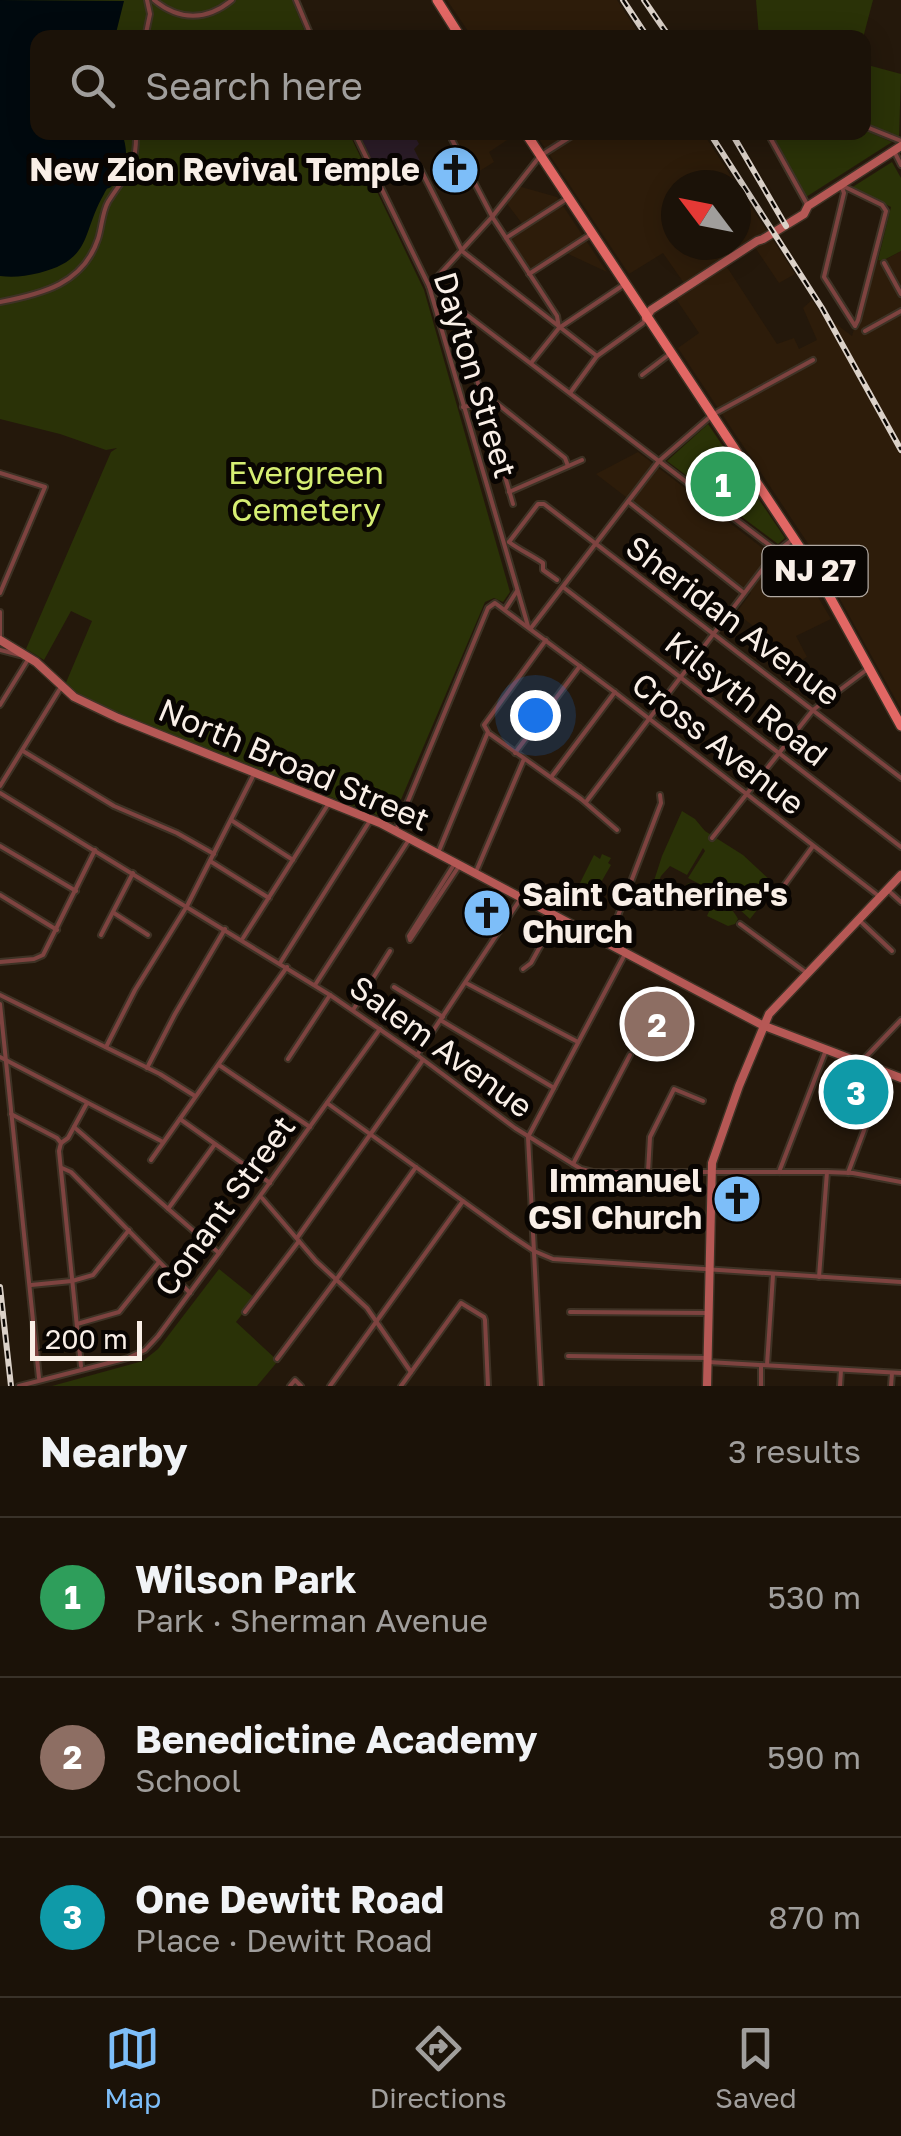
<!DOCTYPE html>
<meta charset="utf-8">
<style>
:root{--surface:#1b1208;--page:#282016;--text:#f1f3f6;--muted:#a09e9c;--line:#393229;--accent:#7dbef9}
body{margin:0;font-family:"Golos Text",sans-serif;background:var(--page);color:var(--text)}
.compass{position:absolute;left:661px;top:170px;width:90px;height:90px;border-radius:50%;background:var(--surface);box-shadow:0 5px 25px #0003;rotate:302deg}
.scale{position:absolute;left:30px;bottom:25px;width:112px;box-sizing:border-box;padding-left:10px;border:5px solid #f9efe7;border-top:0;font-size:28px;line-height:35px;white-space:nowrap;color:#f9efe7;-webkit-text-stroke:8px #090502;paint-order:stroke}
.you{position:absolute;left:535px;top:715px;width:35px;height:35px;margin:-25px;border:8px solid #fff;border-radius:50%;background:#1a73e8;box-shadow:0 0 0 15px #1a73e833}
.badge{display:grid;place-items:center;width:65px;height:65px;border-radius:50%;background:var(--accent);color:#fff;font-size:32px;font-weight:700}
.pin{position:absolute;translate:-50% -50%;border:5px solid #fff;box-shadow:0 2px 10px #0006}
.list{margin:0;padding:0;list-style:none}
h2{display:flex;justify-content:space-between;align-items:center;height:130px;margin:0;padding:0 40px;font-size:42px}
h2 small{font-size:32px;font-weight:400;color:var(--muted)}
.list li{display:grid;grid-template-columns:65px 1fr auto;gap:30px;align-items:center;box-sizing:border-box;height:160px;padding:0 40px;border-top:2px solid var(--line)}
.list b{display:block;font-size:38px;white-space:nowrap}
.list p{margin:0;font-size:32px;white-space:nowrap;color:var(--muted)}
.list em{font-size:32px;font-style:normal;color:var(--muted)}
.icon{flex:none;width:55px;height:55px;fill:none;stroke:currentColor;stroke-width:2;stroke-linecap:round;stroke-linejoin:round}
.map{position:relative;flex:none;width:901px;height:1386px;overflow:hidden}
.search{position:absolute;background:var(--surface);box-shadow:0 5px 25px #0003;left:30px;right:30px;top:30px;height:110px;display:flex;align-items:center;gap:25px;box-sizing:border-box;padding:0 35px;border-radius:20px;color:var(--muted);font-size:38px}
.sheet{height:610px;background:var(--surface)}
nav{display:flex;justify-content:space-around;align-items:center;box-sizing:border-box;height:140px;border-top:2px solid var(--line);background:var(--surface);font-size:28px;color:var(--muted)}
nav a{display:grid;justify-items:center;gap:5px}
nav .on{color:var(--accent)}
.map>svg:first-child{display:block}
</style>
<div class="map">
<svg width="901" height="1386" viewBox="0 0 901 1386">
<rect width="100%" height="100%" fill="#24180b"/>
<g fill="#2d1c0a" fill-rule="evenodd">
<path d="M447,0H617L641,37H472Z"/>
<path d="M514,132L516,134L489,152L494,162L473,175L449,133Z"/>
<path d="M535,133H703L795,274L779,283L752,243L723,261L777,344L794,338L799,349L817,340L803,308L812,300L820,312L852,336L875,259L883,261L901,251V709L815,554L678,348L699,333L674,296L686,286L663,253L629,274ZM676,185H736V245H676Z"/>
<path d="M518,186L557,197L607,272L564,252L529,275L507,238L524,226L505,201Z"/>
<path d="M638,452L769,553L789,548L831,619L796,636L807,657L800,661L736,613L751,593L596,474Z"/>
</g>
<path fill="#2b1c27" d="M359,133H413L419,144L414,149L421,163L383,184Z"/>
<g fill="#2a3207">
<path d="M0,0H292L307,37L38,38V132L349,133L424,290L510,592L503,602L494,598L485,602L394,816L387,819L119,714L69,689L65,685L92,621L71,611L44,660L26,649L111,452L117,448L106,450L60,434L0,419Z"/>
<path d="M756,0H873L863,38L759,37Z"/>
<path d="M864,64L901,74L899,137L864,122Z"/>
<path d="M864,130L892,142L806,197L772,133L864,132Z"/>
<path d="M892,162L901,178V251L882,261L878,260L891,207L851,188Z"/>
<path d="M708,424L785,538L778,544L667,461Z"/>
<path d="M682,811L695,819L705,831L743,855L771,881L762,893L767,897L750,919L728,899L688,878L705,851L703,848L687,875L670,866L661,876L654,893L651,890L662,856Z"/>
<path d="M602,854L611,858L608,863L611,865L596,891L580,883L594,855L600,859Z"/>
<path d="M690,883C707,893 729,900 738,919L735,924L728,926L707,916L711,907L682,893L687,884Z"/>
<path d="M219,1269L255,1298L236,1322L278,1361L257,1386H52L143,1361L158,1349Z"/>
</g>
<path fill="#00090e" d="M0,0L124,1L115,37L38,38V132L122,133C128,150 129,169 114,184C107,192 109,184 104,194C81,234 93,259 39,273C25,276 14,278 0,276Z"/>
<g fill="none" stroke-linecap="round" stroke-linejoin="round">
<g stroke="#3e3225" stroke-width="8">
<g id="street">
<path d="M154,0C179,21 207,21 232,0"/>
<path d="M296,0L312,38"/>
<path d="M145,38L150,14L147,0"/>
<path d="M864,126L901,141"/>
<path d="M354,132L429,286L528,626"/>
<path d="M448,132L493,218L557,316L559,328"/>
<path d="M767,132L808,206"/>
<path d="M894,151L901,165"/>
<path d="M420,168L462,251L597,356"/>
<path d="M841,185L882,205L886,211L858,320L855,326L824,277L844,193Z"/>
<path d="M506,238L568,198"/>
<path d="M884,263L901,294"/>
<path d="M529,274L591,234"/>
<path d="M429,286L819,583"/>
<path d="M429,286L492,217L540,156L578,132"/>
<path d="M0,302C42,294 83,284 98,239C102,227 102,213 108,202C126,173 137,170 136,132"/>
<path d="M462,311L461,325L513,504"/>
<path d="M865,331L901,311"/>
<path d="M531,363L559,328L625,284"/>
<path d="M642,375L671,353"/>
<path d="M570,393L597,356L643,323L646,318"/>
<path d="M463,407L494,401L565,458L568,466"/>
<path d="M0,473L45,487L0,593"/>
<path d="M509,492L582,460"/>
<path d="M630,503L744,593"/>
<path d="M509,542L538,504H544L901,778"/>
<path d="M509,542C520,550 531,555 543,563V570L557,580"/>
<path d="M563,587L901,847"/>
<path d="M506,608L517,591"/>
<path d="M0,612V637"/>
<path d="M531,628L659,461L712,415L813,360"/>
<path d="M0,650L20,655"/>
<path d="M0,705L29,658"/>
<path d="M490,734L581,799L617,830"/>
<path d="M23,751L114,806L177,833L214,854"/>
<path d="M515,753L580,666"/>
<path d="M552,776L615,692"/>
<path d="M0,786L61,687"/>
<path d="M0,793L330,995L417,1055L515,1128L581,1169L593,1172H827L853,1173L901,1182"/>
<path d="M586,802L774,554L793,539"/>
<path d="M231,820L293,860"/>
<path d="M396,830L488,608L495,603L612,690L880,897"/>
<path d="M712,838L813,710L869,668"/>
<path d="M0,846L76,891"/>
<path d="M438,853L488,732L484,725L546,640"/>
<path d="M210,861L269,898"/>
<path d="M455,863L409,936L410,940L459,866"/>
<path d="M475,874L524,759"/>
<path d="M783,887L813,846"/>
<path d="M890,892L901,902"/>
<path d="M0,895L57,930"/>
<path d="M114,913L148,935"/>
<path d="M859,920L892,951"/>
<path d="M740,924L808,974"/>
<path d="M101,935L133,873"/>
<path d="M243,938L329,803"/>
<path d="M608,942L661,803L660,795"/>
<path d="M0,962L34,959L43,955L95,850"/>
<path d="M280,963L371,819"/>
<path d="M523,969L531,963L557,916"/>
<path d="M468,984L578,1042"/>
<path d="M315,985L410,838"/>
<path d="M394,987L443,1017"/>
<path d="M0,995L160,1074L195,1096"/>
<path d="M0,1004L39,1378"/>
<path d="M353,1010L390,951"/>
<path d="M442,1021L554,1088"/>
<path d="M106,1047L135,990L187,906L254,774"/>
<path d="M417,1055L521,898"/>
<path d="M0,1057L163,1142"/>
<path d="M288,1059L330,995"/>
<path d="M861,1062L901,1020"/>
<path d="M219,1065L310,1127"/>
<path d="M147,1068L175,1014L225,929"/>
<path d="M327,1103L510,1235L534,1251L553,1259L901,1282"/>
<path d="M11,1114L57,1138L61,1143"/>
<path d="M180,1119L270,1183"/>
<path d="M74,1127L219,1253"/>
<path d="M61,1143L59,1151L81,1366"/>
<path d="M61,1143L68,1138L87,1103"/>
<path d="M151,1160L287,967"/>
<path d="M573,1164L630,1055"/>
<path d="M62,1168L71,1172L190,1293"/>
<path d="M648,1172L650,1137L674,1089L703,1101"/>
<path d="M779,1172L826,1050"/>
<path d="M848,1173L886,1072"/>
<path d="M262,1198L316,1261L367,1308L411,1372"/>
<path d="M168,1209L215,1144"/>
<path d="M297,1238L423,1060"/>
<path d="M819,1277L827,1172"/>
<path d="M31,1285L72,1281L93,1275L129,1230"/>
<path d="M245,1312L299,1241"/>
<path d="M570,1312L708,1313"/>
<path d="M77,1324L119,1312L159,1262"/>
<path d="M568,1356L708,1358"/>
<path d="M277,1359L336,1280L416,1167"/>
<path d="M708,1362L901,1373"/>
<path d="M767,1365L773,1275"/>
<path d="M19,1386L128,1358L145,1350L158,1336L219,1253L380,1029"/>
<path d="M290,1386L295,1380L301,1386"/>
<path d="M330,1386L463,1201"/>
<path d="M401,1386L461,1303L484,1317L485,1320L488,1386"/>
<path d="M541,1386L528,1137L624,956"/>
<path d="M761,1386V1365"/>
<path d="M840,1386L841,1370"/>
<path d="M891,1386L892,1373"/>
</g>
</g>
<g stroke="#3e3225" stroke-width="11">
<g id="secondary">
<path d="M646,318L651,310L757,241L763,239L804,214L808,206L901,146"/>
<path d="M0,640L36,662L74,697L118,718L380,823L762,1025L901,1078"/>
<path d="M707,1386L712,1163L739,1086L769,1014L901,875"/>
</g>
</g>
<g stroke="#3e3225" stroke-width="12">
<g id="primary">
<path d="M437,0L461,38"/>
<path d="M525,132L816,572L901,726"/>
</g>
</g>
<use href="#street" stroke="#7e4340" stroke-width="4"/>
<use href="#secondary" stroke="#b65855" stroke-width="8"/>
<use href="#primary" stroke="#e26764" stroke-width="9"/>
<g stroke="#dbd1c8" stroke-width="6">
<g id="rail">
<path d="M623,0L648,38"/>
<path d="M644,0L670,38"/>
<path d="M709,132L822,308L901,450"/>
<path d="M731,132L786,226"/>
<path d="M0,1287L11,1386"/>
</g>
</g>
<use href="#rail" stroke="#090502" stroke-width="2.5" stroke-dasharray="8" stroke-linecap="butt"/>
</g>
<defs>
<g id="church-disc" transform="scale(2.5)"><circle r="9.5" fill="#7dbef9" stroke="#090502"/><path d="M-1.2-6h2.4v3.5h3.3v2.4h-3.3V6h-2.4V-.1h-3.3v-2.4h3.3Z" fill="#111"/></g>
</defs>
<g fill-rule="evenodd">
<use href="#church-disc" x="455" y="170"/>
<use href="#church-disc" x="487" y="913"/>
<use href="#church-disc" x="737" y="1199"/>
</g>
<g text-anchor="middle" stroke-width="10" stroke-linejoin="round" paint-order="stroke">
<rect fill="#090502" stroke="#b1a9a2" stroke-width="2.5" x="762.5" y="546" width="105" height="50" rx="8"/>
<g font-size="30" font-weight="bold" fill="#f9efe7">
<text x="815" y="581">NJ 27</text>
</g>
<g font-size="32" font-weight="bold" fill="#f9efe7" stroke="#090502" text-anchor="end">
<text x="420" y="181">New Zion Revival Temple</text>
<text x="522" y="906" text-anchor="start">Saint Catherine's<tspan x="522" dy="37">Church</tspan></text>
<text x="702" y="1192">Immanuel<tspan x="702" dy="37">CSI Church</tspan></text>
</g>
<g font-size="32" fill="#f9efe7" stroke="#090502">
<text transform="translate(475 375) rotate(73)" y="11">Dayton Street</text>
<text transform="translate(733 621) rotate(37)" y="11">Sheridan Avenue</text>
<text transform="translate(746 699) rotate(38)" y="11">Kilsyth Road</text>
<text transform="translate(718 744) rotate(38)" y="11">Cross Avenue</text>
<text transform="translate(294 765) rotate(23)" y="11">North Broad Street</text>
<text transform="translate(441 1047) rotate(36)" y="11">Salem Avenue</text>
<text transform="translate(225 1206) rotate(-54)" y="11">Conant Street</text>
</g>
<g font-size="32" fill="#d6ee73" stroke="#090502">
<text x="306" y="484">Evergreen<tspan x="306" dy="37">Cemetery</tspan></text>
</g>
</g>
</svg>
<svg class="compass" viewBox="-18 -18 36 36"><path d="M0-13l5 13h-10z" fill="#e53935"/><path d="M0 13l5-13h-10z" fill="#a09e9c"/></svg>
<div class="scale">200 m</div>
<div class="you"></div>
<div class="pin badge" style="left:723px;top:484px;background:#2e9e5b">1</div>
<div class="pin badge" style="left:657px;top:1024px;background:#8d6e63">2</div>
<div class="pin badge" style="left:856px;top:1092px;background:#0f9aa8">3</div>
<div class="search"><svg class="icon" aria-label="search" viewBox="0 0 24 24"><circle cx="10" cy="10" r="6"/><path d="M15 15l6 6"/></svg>Search here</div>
</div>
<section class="sheet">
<h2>Nearby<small>3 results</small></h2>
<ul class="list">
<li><span class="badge" style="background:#2e9e5b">1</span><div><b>Wilson Park</b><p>Park · Sherman Avenue</p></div><em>530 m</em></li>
<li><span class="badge" style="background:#8d6e63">2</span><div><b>Benedictine Academy</b><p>School</p></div><em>590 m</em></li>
<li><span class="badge" style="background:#0f9aa8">3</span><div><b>One Dewitt Road</b><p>Place · Dewitt Road</p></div><em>870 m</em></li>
</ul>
</section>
<nav>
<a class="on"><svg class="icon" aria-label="map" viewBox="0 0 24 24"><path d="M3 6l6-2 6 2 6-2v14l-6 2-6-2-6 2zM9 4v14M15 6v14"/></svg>Map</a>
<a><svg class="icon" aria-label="directions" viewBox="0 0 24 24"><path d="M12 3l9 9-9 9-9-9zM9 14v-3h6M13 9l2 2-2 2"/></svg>Directions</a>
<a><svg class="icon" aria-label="saved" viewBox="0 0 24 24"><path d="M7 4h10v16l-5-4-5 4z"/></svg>Saved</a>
</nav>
